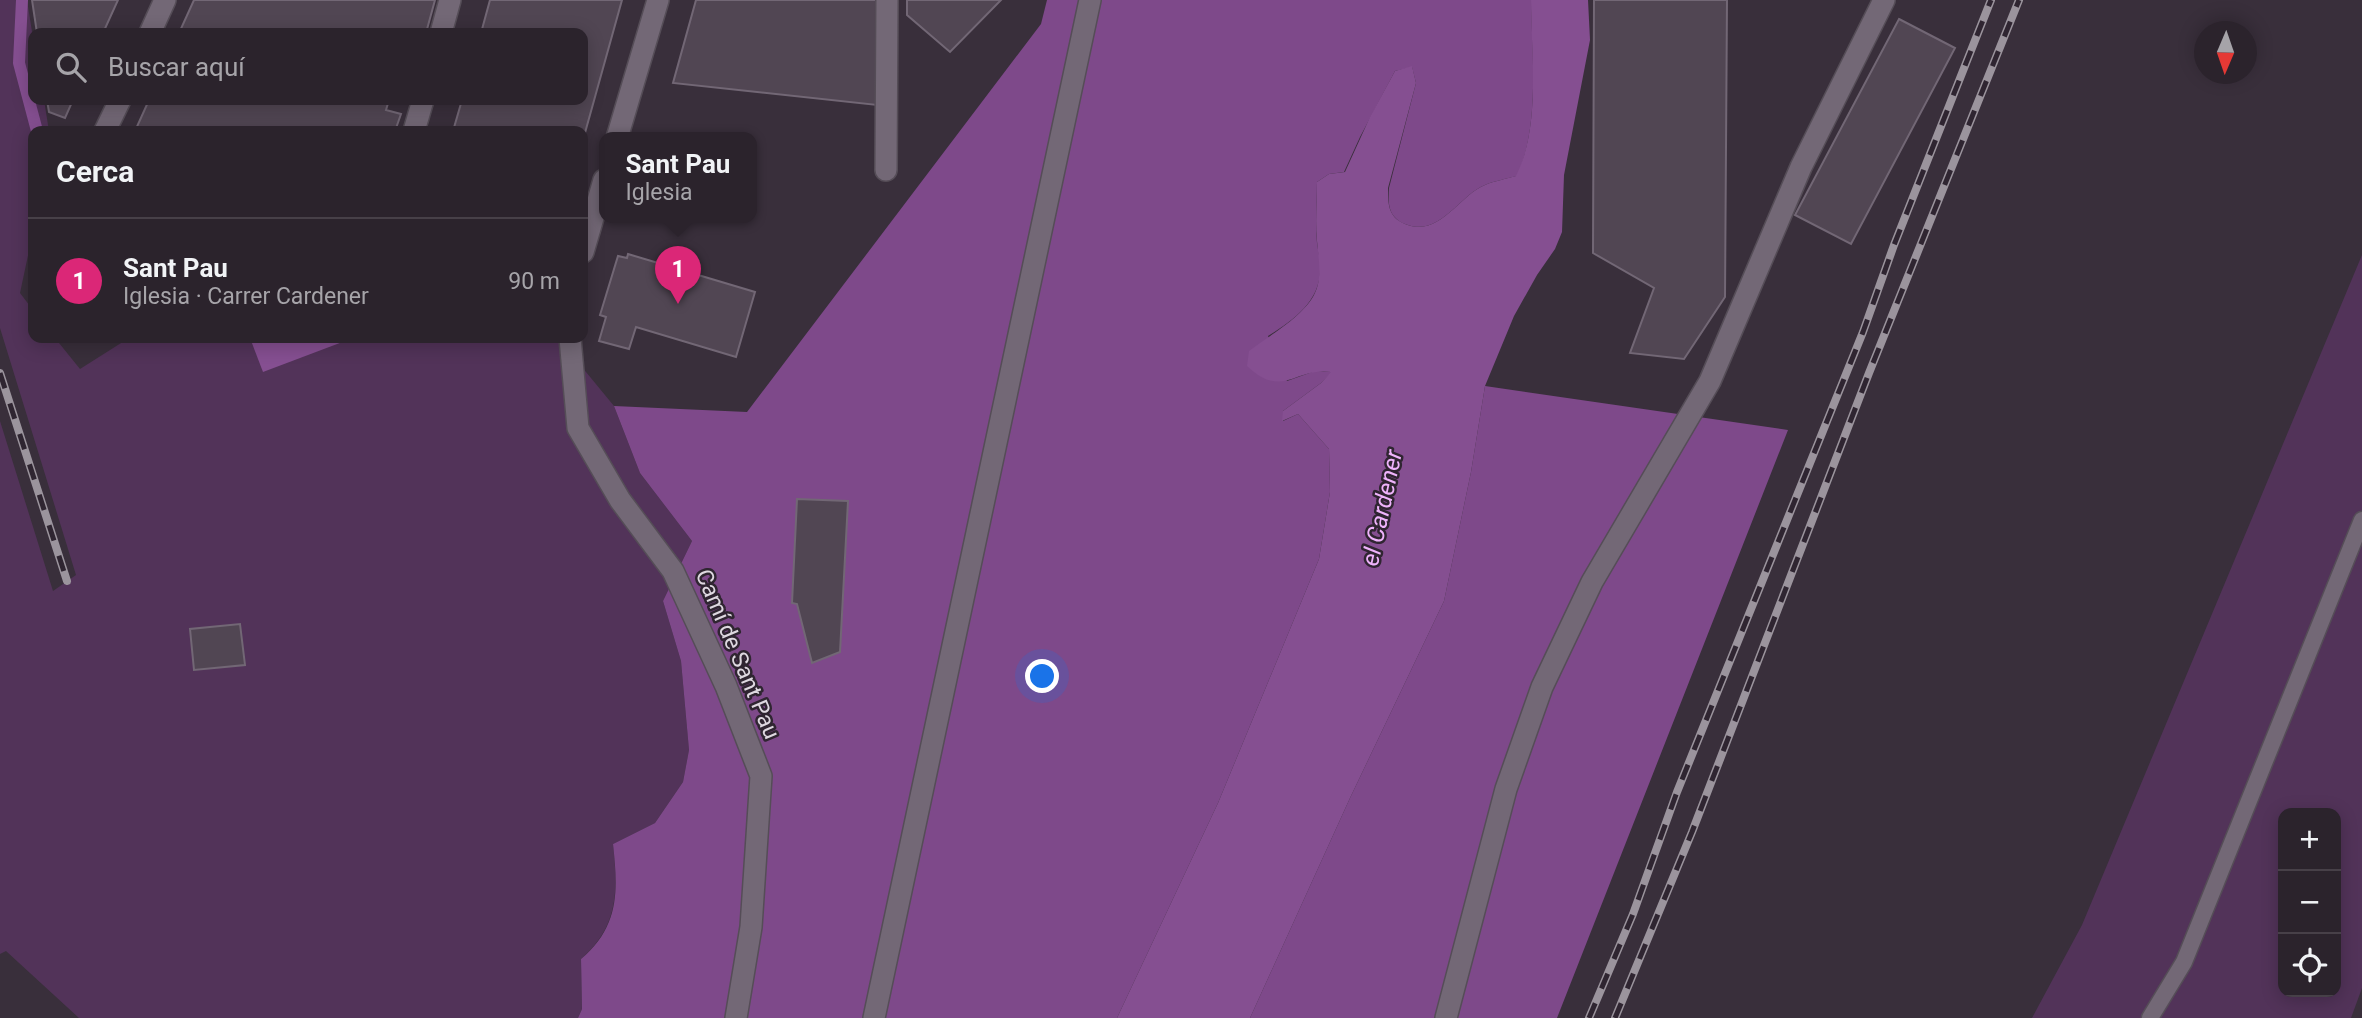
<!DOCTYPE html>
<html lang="es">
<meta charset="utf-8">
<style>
:root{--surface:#2b232c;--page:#332b34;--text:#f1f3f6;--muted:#a6a4a9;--line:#474048;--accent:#db2777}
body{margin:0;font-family:Roboto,sans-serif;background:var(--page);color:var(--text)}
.controls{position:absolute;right:21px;bottom:21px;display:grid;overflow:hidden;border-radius:14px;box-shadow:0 4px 18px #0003}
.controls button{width:63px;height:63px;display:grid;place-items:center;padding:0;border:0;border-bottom:2px solid var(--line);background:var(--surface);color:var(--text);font:35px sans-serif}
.compass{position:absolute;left:2194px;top:21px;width:63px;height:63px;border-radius:50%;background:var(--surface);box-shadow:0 4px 18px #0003;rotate:182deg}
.you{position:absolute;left:1043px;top:677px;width:24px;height:24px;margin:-18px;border:5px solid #fff;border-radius:50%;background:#1a73e8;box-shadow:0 0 0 10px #1a73e833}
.badge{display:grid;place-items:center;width:46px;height:46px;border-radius:50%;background:var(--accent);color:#fff;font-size:23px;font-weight:700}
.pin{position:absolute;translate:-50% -58px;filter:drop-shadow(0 2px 4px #0008)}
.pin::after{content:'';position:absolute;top:37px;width:24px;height:21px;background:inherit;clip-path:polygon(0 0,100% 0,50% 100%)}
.popup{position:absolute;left:599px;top:132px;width:158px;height:91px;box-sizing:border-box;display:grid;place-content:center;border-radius:14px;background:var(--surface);filter:drop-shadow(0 2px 5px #0005);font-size:23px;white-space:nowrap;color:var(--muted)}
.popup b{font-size:26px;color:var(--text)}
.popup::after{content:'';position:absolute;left:50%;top:100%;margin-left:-14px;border:14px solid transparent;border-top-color:var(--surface)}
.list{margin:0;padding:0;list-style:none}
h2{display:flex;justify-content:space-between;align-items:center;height:91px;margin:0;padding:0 28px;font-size:30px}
h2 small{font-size:23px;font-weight:400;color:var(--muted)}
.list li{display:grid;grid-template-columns:46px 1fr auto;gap:21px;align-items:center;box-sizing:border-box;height:126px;padding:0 28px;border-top:2px solid var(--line)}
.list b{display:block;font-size:26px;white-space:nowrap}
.list p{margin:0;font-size:23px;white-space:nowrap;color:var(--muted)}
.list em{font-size:23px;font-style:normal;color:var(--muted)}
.icon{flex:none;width:38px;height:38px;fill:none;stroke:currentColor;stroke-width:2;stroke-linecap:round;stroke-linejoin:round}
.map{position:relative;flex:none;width:2362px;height:1018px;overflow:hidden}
.search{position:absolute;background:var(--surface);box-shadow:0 4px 18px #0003;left:28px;top:28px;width:560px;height:77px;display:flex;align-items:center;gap:18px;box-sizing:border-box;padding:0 24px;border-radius:14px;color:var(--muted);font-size:26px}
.panel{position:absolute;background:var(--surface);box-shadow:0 4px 18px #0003;left:28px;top:126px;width:560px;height:217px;border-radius:14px}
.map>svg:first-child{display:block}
</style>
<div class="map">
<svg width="2362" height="1018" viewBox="0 0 2362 1018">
<rect width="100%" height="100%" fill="#392f3b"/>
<g fill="#523359" fill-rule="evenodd">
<path d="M0,0H27L33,38V100H44L49,131H33V232L20,293L33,310V338H55L80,369L129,338H558L614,406L640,473L692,541L663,601L681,661L689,750L683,782L655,823L613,844C618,890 619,926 581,959L582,1009L578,1018H79L6,951L0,954V421L53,591L76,575L0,328Z"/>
<path d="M2362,255V988L2351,1018H2032L2082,925ZM2283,813H2336V992H2283Z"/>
</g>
<g fill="#7e498a">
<path d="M1047,0H1531C1532,55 1540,126 1517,176C1506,179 1494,181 1485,185C1458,196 1440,238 1405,224C1388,217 1388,204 1389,188L1416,83L1412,67L1395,71L1360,137L1344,172L1329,174L1317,182C1317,202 1315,223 1317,243C1318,252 1321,261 1320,270C1320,302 1292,321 1268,336L1287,381L1315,371L1332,372L1321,383L1283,411V421L1298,414L1329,449L1330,492L1319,559L1218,803L1117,1018H578L582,1009L581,959C620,926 618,890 613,844L655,823L683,782L689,750L681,661L663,601L692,541L640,473L614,406L747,412L1041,24Z"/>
<path d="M1485,386L1788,430L1557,1018H1250L1350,798L1444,601L1471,472Z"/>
</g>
<g fill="#854f91">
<path d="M1531,0H1588L1590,40L1564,175L1562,232L1555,249L1537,275L1514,316L1485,386L1471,472L1444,601L1350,798L1250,1018H1117L1218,803L1319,559L1330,492L1329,449L1298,414L1282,421L1283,411L1321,383L1331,372C1294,367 1283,400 1247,366L1249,351C1269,336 1292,323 1308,304C1324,285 1319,264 1317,241C1315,222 1317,201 1317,182L1329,174L1345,172L1370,117L1395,71L1412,66L1416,83L1388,188C1388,204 1388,217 1405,224C1440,238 1458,196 1485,185C1494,181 1506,179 1516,176C1541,126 1531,55 1531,0Z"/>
<path d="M250,338H353L263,372Z"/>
</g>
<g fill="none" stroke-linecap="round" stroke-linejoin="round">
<path stroke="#854f91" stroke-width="12" d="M22,0L19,63L37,131"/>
</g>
<g fill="#514653" stroke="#726775" stroke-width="2">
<path d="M32,0H118L103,33H37Z"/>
<path d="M194,0H435L426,33H179Z"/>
<path d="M490,0H622L583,140V131H453L462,100H583V33H481Z"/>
<path d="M696,0H882L877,105L673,83Z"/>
<path d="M907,0H1001L950,52L907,15Z"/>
<path d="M1594,0H1727L1725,297L1684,359L1630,353L1654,288L1593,253Z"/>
<path d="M1899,19L1955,48L1851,244L1795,215Z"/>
<path d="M47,100H73L65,118L49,112Z"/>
<path d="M149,100H389L386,110L401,114L395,131H135Z"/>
<path d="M628,254L755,292L736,357L636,327L629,349L599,341L606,317L600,315L618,256L627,258Z"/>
<path d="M797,499L848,501L840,652L812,663L797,604L792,603Z"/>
<path d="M240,624L245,665L194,670L190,629Z"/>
</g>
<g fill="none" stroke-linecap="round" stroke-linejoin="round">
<g stroke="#554d57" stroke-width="19">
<path id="lane" d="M2150,1018L2184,962L2362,520"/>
</g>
<g stroke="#554d57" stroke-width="24">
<g id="street">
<path d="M150,33L165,0"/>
<path d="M441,33L450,0"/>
<path d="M105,131L120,100"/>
<path d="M414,131L423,100"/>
<path d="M617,138L658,0"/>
<path d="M886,170L887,0"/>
<path d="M583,252L604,180"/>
<path d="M570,338L578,428L620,500L673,571L726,686L761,776L751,927L736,1018"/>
</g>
</g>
<g stroke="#554d57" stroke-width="24">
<g id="secondary">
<path d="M874,1018L1090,0"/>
<path d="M1446,1018L1506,789L1542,687L1592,582L1710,381L1801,167L1884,0"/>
</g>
</g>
<use href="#lane" stroke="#736876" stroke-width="16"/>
<use href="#street" stroke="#736876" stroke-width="21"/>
<use href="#secondary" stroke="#736876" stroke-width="21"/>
<g stroke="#9b949d" stroke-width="8">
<g id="rail">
<path d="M0,373L67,581"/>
<path d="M1589,1018L1633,914L1677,792L1863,332L1894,245L1991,0"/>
<path d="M1615,1018L1692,832L1869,373L2019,0"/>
</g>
</g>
<use href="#rail" stroke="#2f2531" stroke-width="5" stroke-dasharray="16" stroke-linecap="butt"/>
</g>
<g text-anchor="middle" stroke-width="5" stroke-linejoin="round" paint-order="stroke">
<g font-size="23" fill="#ded8e0" stroke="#2f2531">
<text transform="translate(738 654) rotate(67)" y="8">Camí de Sant Pau</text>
</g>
<g font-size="24" font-style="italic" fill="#efb3fc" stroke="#2f2531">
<text transform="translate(1382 508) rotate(-78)" y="8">el Cardener</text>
</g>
</g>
</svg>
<div class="controls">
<button>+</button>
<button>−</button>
<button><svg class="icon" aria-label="locate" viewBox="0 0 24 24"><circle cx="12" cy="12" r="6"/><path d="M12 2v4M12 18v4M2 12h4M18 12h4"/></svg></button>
</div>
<svg class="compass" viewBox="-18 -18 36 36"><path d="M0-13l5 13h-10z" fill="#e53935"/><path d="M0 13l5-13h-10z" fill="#a6a4a9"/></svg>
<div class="you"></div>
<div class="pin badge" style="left:678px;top:304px">1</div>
<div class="popup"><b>Sant Pau</b>Iglesia</div>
<div class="search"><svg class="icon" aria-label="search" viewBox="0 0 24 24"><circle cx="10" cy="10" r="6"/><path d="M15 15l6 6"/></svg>Buscar aquí</div>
<section class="panel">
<h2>Cerca<small></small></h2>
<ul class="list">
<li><span class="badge">1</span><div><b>Sant Pau</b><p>Iglesia · Carrer Cardener</p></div><em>90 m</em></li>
</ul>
</section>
</div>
